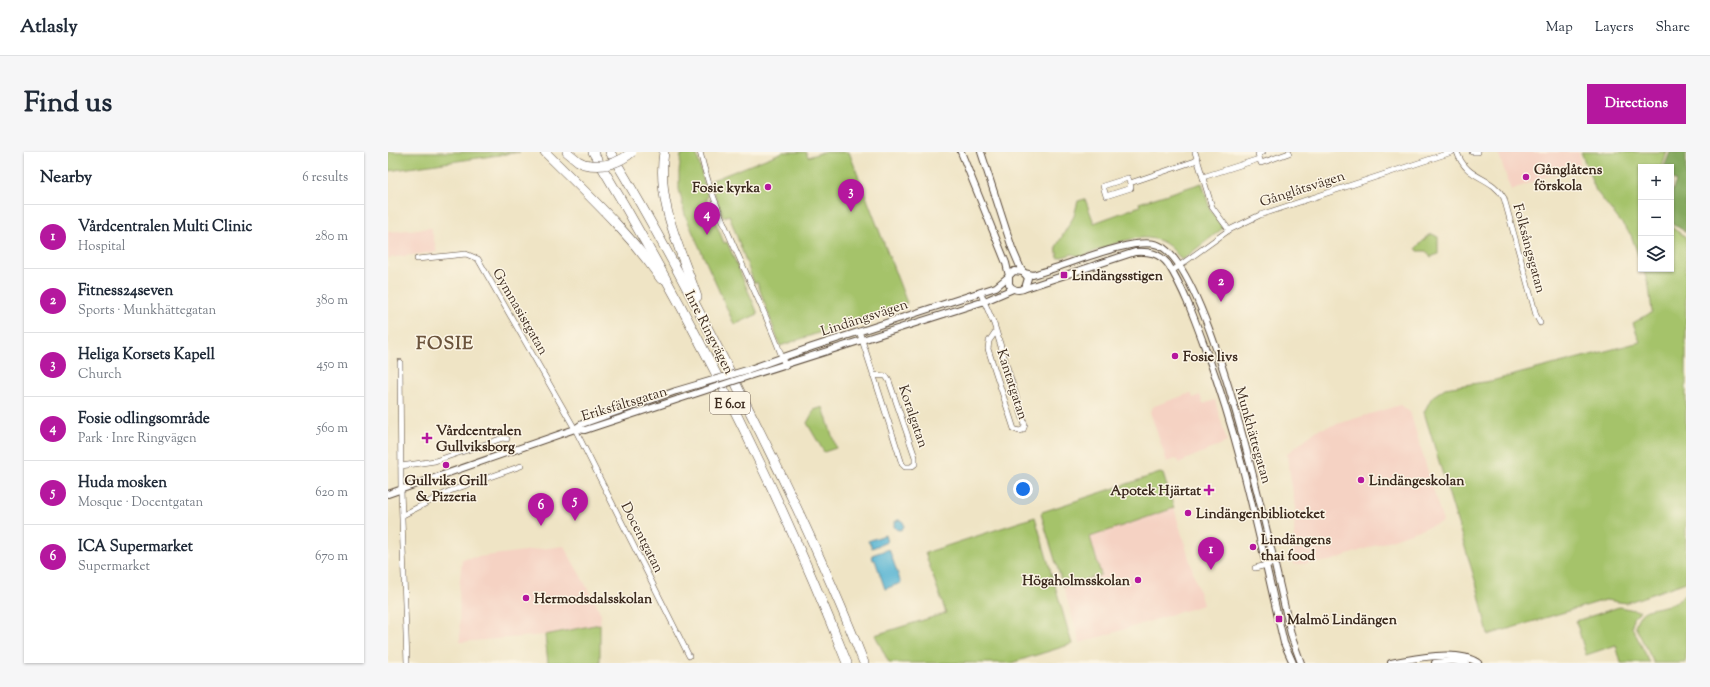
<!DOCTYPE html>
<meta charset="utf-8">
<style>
:root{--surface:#fff;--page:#f6f6f7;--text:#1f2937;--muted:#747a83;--line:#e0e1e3;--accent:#b5179e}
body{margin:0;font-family:"Sorts Mill Goudy",serif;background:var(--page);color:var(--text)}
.controls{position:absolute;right:12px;top:12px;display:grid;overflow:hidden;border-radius:0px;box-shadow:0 1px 3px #0004}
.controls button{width:36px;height:36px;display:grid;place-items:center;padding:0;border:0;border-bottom:1px solid var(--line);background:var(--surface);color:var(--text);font:20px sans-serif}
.you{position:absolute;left:635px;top:337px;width:14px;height:14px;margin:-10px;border:3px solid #fff;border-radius:50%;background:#1a73e8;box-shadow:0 0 0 6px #1a73e833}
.badge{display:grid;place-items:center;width:26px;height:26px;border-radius:50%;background:var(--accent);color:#fff;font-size:13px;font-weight:700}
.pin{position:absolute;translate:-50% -33px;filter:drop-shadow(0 1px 2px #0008)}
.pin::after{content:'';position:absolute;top:21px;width:14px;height:12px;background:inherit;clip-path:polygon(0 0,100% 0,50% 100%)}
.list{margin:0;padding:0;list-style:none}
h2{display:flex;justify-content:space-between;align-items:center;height:52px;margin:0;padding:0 16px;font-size:17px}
h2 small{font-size:13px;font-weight:400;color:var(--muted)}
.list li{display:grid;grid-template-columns:26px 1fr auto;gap:12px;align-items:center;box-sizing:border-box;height:64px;padding:0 16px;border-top:1px solid var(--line)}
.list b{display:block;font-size:15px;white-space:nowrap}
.list p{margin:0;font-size:13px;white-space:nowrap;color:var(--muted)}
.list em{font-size:13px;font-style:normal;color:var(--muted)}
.icon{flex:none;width:22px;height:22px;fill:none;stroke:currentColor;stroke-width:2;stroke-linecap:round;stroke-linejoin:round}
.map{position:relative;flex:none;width:1298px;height:511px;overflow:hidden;border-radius:0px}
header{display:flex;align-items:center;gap:24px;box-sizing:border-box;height:56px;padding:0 20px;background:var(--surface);border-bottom:1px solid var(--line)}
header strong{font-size:19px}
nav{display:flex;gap:22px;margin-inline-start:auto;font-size:14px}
.intro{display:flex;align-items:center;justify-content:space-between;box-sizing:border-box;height:96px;padding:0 24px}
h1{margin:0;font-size:28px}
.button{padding:10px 18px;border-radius:0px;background:var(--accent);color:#fff;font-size:14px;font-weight:700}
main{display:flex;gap:24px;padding:0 24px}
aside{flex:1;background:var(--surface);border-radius:0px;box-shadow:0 1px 3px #0004}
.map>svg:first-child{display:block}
</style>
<header>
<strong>Atlasly</strong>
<nav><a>Map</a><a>Layers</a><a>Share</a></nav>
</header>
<div class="intro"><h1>Find us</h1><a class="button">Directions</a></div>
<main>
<aside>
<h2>Nearby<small>6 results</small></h2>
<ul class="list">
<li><span class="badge">1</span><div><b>Vårdcentralen Multi Clinic</b><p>Hospital</p></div><em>280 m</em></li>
<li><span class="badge">2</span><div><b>Fitness24seven</b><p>Sports · Munkhättegatan</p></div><em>380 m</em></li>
<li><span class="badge">3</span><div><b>Heliga Korsets Kapell</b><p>Church</p></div><em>450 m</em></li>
<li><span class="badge">4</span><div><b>Fosie odlingsområde</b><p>Park · Inre Ringvägen</p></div><em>560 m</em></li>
<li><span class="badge">5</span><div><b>Huda mosken</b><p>Mosque · Docentgatan</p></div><em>620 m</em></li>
<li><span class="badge">6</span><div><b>ICA Supermarket</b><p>Supermarket</p></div><em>670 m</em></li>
</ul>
</aside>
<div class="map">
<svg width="1298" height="511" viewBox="0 0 1298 511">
<rect width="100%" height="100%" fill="#fcf5e5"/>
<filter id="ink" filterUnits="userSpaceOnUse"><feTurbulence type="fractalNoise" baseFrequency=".025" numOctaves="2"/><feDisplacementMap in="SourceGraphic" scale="8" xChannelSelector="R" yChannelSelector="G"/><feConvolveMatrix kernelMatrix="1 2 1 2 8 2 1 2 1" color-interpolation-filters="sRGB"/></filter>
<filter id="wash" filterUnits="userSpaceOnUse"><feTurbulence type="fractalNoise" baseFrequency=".012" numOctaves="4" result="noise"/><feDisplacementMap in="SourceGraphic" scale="16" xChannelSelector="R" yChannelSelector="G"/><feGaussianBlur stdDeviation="0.9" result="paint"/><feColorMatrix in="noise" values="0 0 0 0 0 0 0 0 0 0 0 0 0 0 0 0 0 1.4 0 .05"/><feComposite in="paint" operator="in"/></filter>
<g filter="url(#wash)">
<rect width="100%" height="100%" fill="#efe4c5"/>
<g fill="#f5d2c3">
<path d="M1110,0H1191L1192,12L1123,38Z"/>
<path d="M43,76L49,100L0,106V80Z"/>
<path d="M803,241L805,246L812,243L815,252L827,248L839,290L799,307L795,310L791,311L788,307L779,310L762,260L766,254Z"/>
<path d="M1012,253L1022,260L1055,370L942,409L905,413L907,355L899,302L929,278Z"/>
<path d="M786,356L815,453L692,491L675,434L712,422L701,385Z"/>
<path d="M176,394L210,455L213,463L212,472L157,483L72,490L71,437L74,407Z"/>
</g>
<g fill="#a5c36b" stroke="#707644">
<path d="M0,0H132L0,19Z"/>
<path d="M308,0L320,45L318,46L336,91L339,90L370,162L348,172L345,170L297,63L291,37V20L293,3Z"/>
<path d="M395,0H418L420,5L435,0H461L519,151L392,194L369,130L366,131L341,63L335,65L322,29Z"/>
<path d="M1193,0H1279L1274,15H1253V111L1243,83L1208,39Z"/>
<path d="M814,31L822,57L835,76L794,108C790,104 786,98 781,94C756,74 718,96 692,105L685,102L670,106L668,95L686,64L690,49L697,47L706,71L752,54L751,51Z"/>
<path d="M1283,75L1298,85V430L1238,451L1217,448L1100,483L1090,438L1036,260L1044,245L1057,236L1103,229L1252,190L1245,171L1264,160L1261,134L1255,117H1283Z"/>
<path d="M1044,82L1050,85V102L1043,105L1038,99H1030L1028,96L1036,88L1038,85Z"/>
<path d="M435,255L448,296L436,300L419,271L426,258Z"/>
<path d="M772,321L775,322L786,356L702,385L713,423L675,434L653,362L654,360Z"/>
<path d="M647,365L684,492L623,511H501L487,483L558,461L537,401Z"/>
<path d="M1298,441V511H1266L1247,474C1253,452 1268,459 1285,451C1290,449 1294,445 1298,441Z"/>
<path d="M1231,455L1252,459L1245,466L1244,475L1262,511H1233L1228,493L1198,503L1188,469Z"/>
<path d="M212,472V511H160L157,483Z"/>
</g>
<path fill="#84a95f" stroke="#606a3e" d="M1282,0H1298V80L1283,71V42L1288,29L1283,26V15H1276Z"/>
<g fill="#54b4d3" stroke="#486f78">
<circle cx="511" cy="373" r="5"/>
<path d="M497,383L499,390L484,396L482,391H481L480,389Z"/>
<path d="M501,397L513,431L497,437L487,408H485L484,403Z"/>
</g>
</g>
<g filter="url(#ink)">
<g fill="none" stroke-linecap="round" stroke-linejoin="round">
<g stroke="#564637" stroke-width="6">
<g id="minor">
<path d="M312,0C330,76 373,141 397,214"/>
<path d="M807,0L824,55L841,78"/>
<path d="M875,0L870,2L873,11L901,1V0"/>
<path d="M1069,0C1079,29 1103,23 1116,46L1148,163L1152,171"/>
<path d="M1084,0H1090"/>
<path d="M815,25L871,7"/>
<path d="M742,31L743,36L718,44L715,34L740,26L742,31L810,8"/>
<path d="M29,107L78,102L90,107L187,277L301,504"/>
<path d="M784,119L841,78L872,63L1064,0"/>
<path d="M592,140L606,172L637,273L635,278L631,279L626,277L600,197L601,189L608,179"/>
<path d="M471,179C486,224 500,268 514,312L517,315H523L527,312V305L501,229L498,224L485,223"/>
<path d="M12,210L13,338L19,511"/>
<path d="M13,314L47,309L115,286L119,287"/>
<path d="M15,363L62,339L133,314"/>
<path d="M867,416L886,411"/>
</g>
</g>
<g stroke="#564637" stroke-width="8">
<g id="tertiary">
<path d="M573,0L618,111L621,124"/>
<path d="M593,0L624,96L633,117L640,126L637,136C631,140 624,138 621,132V124L626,119L635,120"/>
<path d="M636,121L645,123L651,121C678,114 745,84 770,93C825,113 888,422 904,486L913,511"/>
<path d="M635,137L747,100C761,99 771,101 780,112C797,139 808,171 819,201C854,295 873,394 896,491L905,511"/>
<path d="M359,218L424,195L608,135L620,125"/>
<path d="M361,224L597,149L625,137"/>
<path d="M187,277L197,278L291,247"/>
<path d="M0,342L187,277L194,272L288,239"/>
<path d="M1003,511C1026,506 1071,497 1090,511"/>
<path d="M1047,511L1064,509L1078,511"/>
</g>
</g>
<g stroke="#564637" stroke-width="10">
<g id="motorway">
<path d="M157,0C198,41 240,79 273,127"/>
<path d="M179,0L190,9L196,12"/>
<path d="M205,0C303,163 389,334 459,511"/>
<path d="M222,0C271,81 315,165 357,250C400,335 441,422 476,511"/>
<path d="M276,0C268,51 293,98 309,145"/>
</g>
</g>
<use href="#minor" stroke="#fff" stroke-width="5"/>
<use href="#tertiary" stroke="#fff" stroke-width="6"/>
<use href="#motorway" stroke="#fff" stroke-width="9"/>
<g stroke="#564637" stroke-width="8" stroke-linecap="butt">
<g id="tertiary-bridge">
<path d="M288,239L359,218"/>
<path d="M291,247L361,224"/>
</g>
</g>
<g stroke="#564637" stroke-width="10" stroke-linecap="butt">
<path id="motorway-bridge" d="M196,12C214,16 230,12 244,0"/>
</g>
<use href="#tertiary-bridge" stroke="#fff" stroke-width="6"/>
<use href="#motorway-bridge" stroke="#fff" stroke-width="9"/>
</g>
</g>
<g fill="#b5179e" stroke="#fcf5e5" stroke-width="1.5">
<circle cx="1138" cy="25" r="4"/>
<circle cx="380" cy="35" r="4"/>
<rect x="672" y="119" width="8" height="8" rx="2"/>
<circle cx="787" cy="204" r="4"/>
<path d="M37 280h4v4h4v4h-4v4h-4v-4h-4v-4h4z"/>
<circle cx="58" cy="313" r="4"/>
<circle cx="973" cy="328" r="4"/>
<path d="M819 332h4v4h4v4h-4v4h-4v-4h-4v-4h4z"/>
<circle cx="800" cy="361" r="4"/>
<circle cx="865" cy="395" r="4"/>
<circle cx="750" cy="428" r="4"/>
<circle cx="138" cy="446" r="4"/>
<rect x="887" y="463" width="8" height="8" rx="2"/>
</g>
<g text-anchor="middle" stroke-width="3" stroke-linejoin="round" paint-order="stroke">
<rect fill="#fcf5e5" stroke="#75675a" stroke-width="1" x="322" y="240" width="40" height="22" rx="3"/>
<g font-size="13" font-weight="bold" fill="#3b2a1e">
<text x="342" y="256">E 6.01</text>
</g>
<g font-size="14" font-weight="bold" fill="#3b2a1e" stroke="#fcf5e5" text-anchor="start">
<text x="1146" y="22">Gånglåtens<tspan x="1146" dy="16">förskola</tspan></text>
<text x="372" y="40" text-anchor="end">Fosie kyrka</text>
<text x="684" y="128">Lindängsstigen</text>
<text x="795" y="209">Fosie livs</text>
<text x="48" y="283">Vårdcentralen<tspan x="48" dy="16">Gullviksborg</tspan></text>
<text x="58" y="333" text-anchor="middle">Gullviks Grill<tspan x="58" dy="16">&amp; Pizzeria</tspan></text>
<text x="981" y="333">Lindängeskolan</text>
<text x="813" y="343" text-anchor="end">Apotek Hjärtat</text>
<text x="808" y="366">Lindängenbiblioteket</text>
<text x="873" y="392">Lindängens<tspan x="873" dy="16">thai food</tspan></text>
<text x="742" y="433" text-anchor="end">Högaholmsskolan</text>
<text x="146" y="451">Hermodsdalsskolan</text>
<text x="899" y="472">Malmö Lindängen</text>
</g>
<g font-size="14" fill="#3b2a1e" stroke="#fcf5e5">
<text transform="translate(914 36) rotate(-18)" y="5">Gånglåtsvägen</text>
<text transform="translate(1142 96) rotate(75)" y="5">Folksångsgatan</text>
<text transform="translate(133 159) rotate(60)" y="5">Gymnasistgatan</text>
<text transform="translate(476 165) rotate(-18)" y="5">Lindängsvägen</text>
<text transform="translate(322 180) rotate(63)" y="5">Inre Ringvägen</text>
<text transform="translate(625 232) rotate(72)" y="5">Kantatgatan</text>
<text transform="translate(236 251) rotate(-17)" y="5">Eriksfältsgatan</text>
<text transform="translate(526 264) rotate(71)" y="5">Koralgatan</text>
<text transform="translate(866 283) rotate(74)" y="5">Munkhättegatan</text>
<text transform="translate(255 385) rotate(63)" y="5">Docentgatan</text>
</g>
<g font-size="18" font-weight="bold" letter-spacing="1" fill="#6c543c" stroke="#fcf5e5">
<text x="57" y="197">FOSIE</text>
</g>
</g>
</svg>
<div class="controls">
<button>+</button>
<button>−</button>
<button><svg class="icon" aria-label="layers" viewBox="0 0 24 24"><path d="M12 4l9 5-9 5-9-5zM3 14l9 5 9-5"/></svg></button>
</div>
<div class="you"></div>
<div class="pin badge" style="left:823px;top:418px">1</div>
<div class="pin badge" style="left:833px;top:150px">2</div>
<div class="pin badge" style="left:463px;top:60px">3</div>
<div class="pin badge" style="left:319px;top:83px">4</div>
<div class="pin badge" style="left:187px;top:369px">5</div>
<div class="pin badge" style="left:153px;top:374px">6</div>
</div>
</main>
